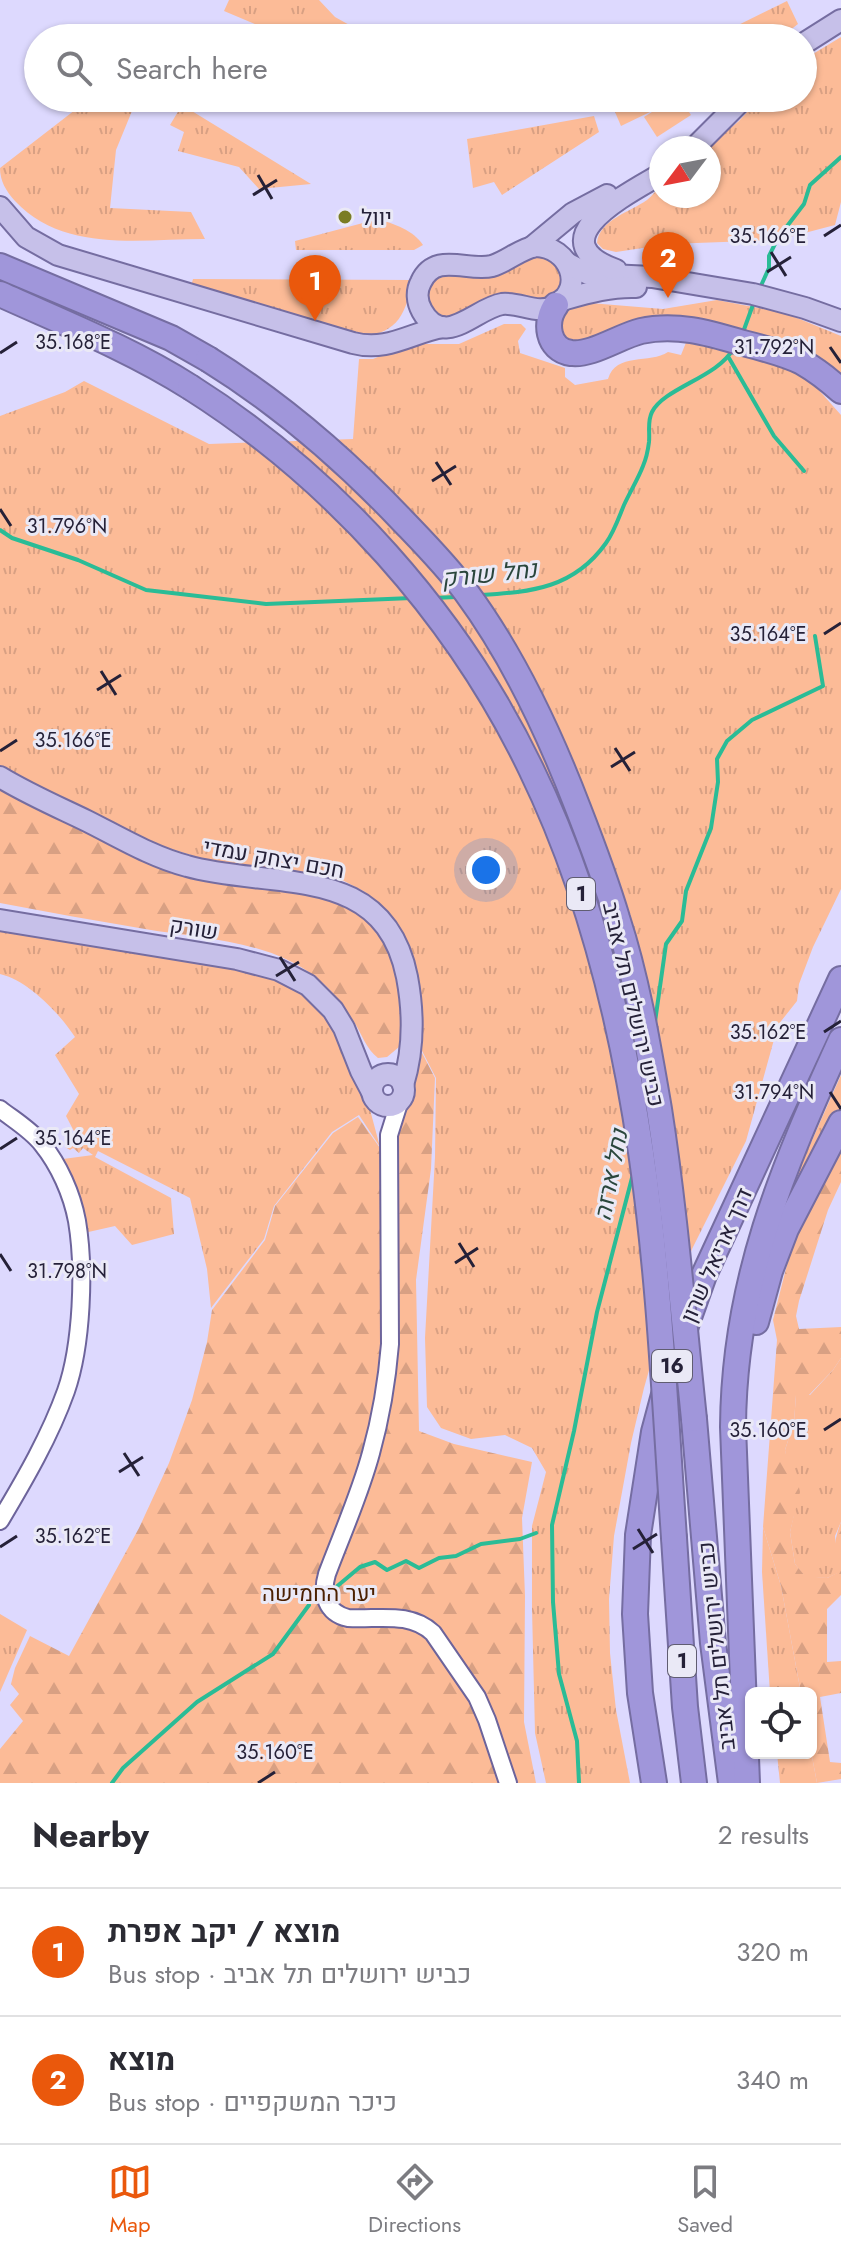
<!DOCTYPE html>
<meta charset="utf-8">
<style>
:root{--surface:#fff;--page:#f7f7f7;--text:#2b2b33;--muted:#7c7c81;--line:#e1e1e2;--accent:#ea580c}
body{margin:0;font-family:Jost,Heebo,sans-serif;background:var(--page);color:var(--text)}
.controls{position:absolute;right:24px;bottom:24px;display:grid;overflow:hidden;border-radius:12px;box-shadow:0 2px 6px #0004}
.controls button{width:72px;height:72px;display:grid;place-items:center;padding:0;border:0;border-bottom:2px solid var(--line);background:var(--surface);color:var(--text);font:40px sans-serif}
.compass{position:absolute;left:649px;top:136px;width:72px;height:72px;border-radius:50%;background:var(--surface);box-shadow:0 2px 6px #0004;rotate:238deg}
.you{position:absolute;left:486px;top:870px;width:28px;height:28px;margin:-20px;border:6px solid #fff;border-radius:50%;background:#1a73e8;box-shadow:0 0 0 12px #1a73e833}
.badge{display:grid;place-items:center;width:52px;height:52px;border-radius:50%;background:var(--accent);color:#fff;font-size:26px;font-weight:700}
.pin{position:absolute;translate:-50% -66px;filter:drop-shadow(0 2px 4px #0008)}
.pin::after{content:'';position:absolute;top:42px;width:28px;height:24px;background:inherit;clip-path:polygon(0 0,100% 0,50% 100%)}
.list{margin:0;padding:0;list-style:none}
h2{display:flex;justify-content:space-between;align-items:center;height:104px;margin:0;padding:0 32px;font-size:34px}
h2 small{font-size:26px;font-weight:400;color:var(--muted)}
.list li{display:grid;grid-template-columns:52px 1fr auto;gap:24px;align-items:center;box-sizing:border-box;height:128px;padding:0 32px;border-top:2px solid var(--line)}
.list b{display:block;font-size:30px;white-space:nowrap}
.list p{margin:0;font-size:26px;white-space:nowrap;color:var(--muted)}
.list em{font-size:26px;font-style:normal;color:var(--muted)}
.icon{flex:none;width:44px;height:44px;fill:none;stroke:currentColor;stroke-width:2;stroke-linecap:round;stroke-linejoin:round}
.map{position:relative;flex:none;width:841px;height:1783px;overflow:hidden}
.search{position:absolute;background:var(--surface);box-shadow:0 2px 6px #0004;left:24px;right:24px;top:24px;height:88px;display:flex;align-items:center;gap:20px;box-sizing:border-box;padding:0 28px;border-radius:44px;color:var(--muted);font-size:30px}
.sheet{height:360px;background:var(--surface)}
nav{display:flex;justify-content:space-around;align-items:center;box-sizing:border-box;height:112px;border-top:2px solid var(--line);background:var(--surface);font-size:22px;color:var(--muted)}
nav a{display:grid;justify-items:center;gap:4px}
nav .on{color:var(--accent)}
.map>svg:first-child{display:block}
</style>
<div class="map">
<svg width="841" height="1783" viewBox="0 0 841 1783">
<defs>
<pattern id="grass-tufts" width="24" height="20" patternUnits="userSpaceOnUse" patternTransform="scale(2)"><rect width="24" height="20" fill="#fcbb97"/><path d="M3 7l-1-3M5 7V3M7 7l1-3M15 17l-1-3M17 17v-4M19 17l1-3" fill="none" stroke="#d8a083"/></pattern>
<pattern id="forest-firs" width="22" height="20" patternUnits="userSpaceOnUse" patternTransform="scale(2)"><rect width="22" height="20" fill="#fcbb97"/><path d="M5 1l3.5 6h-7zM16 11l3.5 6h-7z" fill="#d8a083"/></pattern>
</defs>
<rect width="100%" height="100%" fill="#ddd9fe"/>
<g fill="url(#grass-tufts)">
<path d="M229,0H319L335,17L353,27L344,38H266L267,29L224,11Z"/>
<path d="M787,1L798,24L780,38H712Z"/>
<path d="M841,37V202L835,225L778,240L669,244L616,252L603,249L597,243C599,220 630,212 647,200C652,196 656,190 661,185V196H709V148H706L739,121L760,98H803V60Z"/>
<path d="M67,98H116L132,111L116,150L110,208L191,212L205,239C139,239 64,253 15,201C6,191 0,181 0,168L75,110Z"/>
<path d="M609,98H679L621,126Z"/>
<path d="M182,105L311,184L259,189L239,167L178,151L184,132L170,125Z"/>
<path d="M594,116L599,132L502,195L494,182L473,188L467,139Z"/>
<path d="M378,219C394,224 413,230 423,245L414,250H296L295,241Z"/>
<path d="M549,253L565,277L558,293L548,299L446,321L429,312L424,287L436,274Z"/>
<path d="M193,279L413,280C406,311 399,334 362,336L190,290Z"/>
<path d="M717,300L785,313L841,336V378L729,328L581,344L565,339L558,327L562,315L573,308L590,303L663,309Z"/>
<path d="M504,324H521L526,329L518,341L520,353L565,368V377L575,385L608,379C616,352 650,364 668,352L681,355L689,335L750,350L808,378L841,415V889L813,947L799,984L797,1001L778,1025L746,1141L692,1249L657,1342L644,1388L631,1443L614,1536L609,1599L610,1653L616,1710L630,1783H546L535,1733L532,1609V1526L546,1472L532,1448L505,1435L471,1439L441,1428L427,1407L425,1338L435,1157L436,1078L420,1047L414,966L409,951L396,926L385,909L365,892L344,881L313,874L250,869L217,863L155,844L89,814L0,766V416L65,392L84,381L209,444L353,439L359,359H373L403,347L416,344H459Z"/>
<path d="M0,931L226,968L269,976L293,986L315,1004L332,1026L369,1106L380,1147L359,1115L332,1132L274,1206L264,1239L211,1308L207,1269L190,1198L98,1151L95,1157L171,1198L174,1234L132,1245L115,1226L84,1233L74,1185L63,1159L93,1155L83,1148L79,1153L73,1148L70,1150L65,1147V1142L77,1137L66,1116L79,1094L55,1055L75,1037C59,1013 29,981 0,974Z"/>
<path d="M841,1075V1111L830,1123L787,1212L785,1201Z"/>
<path d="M841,1358V1522L835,1536L838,1573L827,1578L805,1577L795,1564L790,1532L794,1514L785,1450L794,1422L796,1395H810L833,1370Z"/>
<path d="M763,1527L781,1586L801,1693H770L762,1572Z"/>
<path d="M0,1614L27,1630L0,1692Z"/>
<path d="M811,1751L817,1783H780L777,1753H811Z"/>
</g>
<g fill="url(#forest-firs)">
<path d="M0,787L138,856L333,897L365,916L390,950L401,980L403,1030L399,1047L387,1057L378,1058C366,1049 362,1034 354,1022C345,1008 333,991 319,980C272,940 203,939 145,929C97,921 48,912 0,903Z"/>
<path d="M420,1049L435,1078L431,1169L416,1280L419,1431L454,1444L532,1462L522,1518L525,1596L524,1722L536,1783H0V1749L23,1721L10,1705L19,1694L11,1684L15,1668L30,1636L69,1656L139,1528L169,1463L192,1400L207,1342L212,1310L265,1240L275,1206L333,1133L358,1117L380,1148L394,1147L398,1130L411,1099Z"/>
<path d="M841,1146V1182L828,1210L799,1301L796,1316L799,1329L841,1327V1358L833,1370L809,1395H796L794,1422L785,1450L789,1467L796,1473L800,1492L790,1532L795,1564L805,1576L827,1578L837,1573C832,1555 834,1540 841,1522V1595L827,1609V1662L841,1661V1693L820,1697L830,1762L841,1763V1779L817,1783L811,1751V1693H801L781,1586L763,1527L777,1340L773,1320L792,1245L804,1211Z"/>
</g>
<path fill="#fcbb97" d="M674,98H680L691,115L657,137L644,117Z"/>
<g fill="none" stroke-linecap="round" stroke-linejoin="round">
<g stroke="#2abc96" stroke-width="4">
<path d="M759,290L769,268V256L778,238L804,204L810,185L841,157"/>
<path d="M742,335L754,302"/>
<path d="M729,358L774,436L804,471"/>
<path d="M0,530L12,538L78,560L146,590L266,604L412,598"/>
<path d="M481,595C532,592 574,588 606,543C614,532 619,517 624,505C630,492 638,479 643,466C646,459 648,450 649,442C650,431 647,422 652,412C664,388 718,377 733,349"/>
<path d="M433,598L456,597"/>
<path d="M655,1022L666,944L682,921L686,891L711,828L718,782L717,759L727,741L752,720L823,686L815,636"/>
<path d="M335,1588L360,1567L375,1562L387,1570L406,1561L419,1568L439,1558L456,1556L481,1544L520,1539L536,1533"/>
<path d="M112,1783L123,1768L197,1702L273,1654L309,1605"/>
<path d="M579,1783L577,1741L559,1674L553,1602L552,1525L574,1431L597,1312L633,1174"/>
</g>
<g stroke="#6d649b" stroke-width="20">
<g id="minor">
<path d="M400,1100L389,1135L390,1344C387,1381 381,1417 371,1453C360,1494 342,1534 327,1574C321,1594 326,1613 348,1618C378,1620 409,1611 433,1633L477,1697L487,1720L508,1783"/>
<path d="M0,1109C14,1120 31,1130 42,1144C59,1165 72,1194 77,1221C85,1269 82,1345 66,1391C50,1436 25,1479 0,1521"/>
</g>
</g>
<g stroke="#756da1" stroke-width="24">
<g id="major">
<path d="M803,44L841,20"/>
<path d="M694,148L744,98"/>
<path d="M0,207L26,237L58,255L353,343C387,352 411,333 442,327"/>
<path d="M536,246C569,247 586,287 556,305C538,316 521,302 502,304C476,308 444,350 422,311C417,302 416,291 421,282C435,251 468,272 492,266C508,261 520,249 536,246Z"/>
<path d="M532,247L573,213L607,195"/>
<path d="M567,263L588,274L652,277L753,294L805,308L841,321"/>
<path d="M616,270C535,240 629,193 661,174"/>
<path d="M562,300C587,293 611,286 636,287"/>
<path d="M0,777C28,794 58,807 87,821C119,837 152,857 187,866C272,890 384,861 407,977C414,1014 414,1049 403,1085"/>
<path d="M0,920L237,959L279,970L308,985L333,1010L344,1028L361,1071L371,1090"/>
<circle cx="388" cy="1090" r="16"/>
</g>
</g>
<g stroke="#756da1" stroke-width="28">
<g id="highway">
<path d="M0,266L171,338L208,359"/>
<path d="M0,294C64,323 130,349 190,387"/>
<path d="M556,305C544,321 547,350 571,353C591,356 620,336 641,331C676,323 709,333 743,343C763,348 783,353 802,362C816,370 829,380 841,391"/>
<path d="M756,1322L770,1271L786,1229L841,1123"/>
<path d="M694,1419L713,1643L731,1783"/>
<path d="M674,1538L685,1707L694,1783"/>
<path d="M654,1783L640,1693L635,1614L638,1535L654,1432L672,1365L704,1275L841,979"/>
<path d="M747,1783L733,1427C734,1282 782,1169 841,1040"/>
</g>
</g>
<use href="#minor" stroke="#fff" stroke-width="16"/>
<use href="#major" stroke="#c6c0e9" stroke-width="20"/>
<use href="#highway" stroke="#a096da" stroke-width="24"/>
<g stroke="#756da1" stroke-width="28" stroke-linecap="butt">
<g id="highway-bridge">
<path d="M208,359C279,403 343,458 401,519C423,542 447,566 466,592C514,657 549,732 578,808C592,844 606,881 617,918C637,979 648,1045 659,1109C675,1211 683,1315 694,1419"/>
<path d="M190,387C334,478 457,615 531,769C589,888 622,1022 641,1152C660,1280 665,1409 674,1538"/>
</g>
</g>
<use href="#highway-bridge" stroke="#a096da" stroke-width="24"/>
</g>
<path fill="none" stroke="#252138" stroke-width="3" d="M258,175L272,199M253,195L277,180M824,236L841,225M771,252L786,276M767,272L791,257M830,347L841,363M0,353L17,342M436,462L451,485M432,481L456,466M0,509L11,526M824,634L841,623M101,671L116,695M97,690L121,675M615,748L630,771M0,751L17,740M611,767L635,752M280,957L295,981M276,976L299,962M824,1032L841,1021M830,1092L841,1109M0,1149L17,1138M459,1243L474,1267M0,1254L11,1271M455,1263L478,1248M824,1430L841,1419M124,1453L139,1476M119,1472L143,1457M638,1529L653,1553M0,1547L17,1536M633,1549L657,1534M258,1783L275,1772"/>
<circle fill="#7a7c24" stroke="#eae9f6" stroke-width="3" cx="345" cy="217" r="8"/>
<g text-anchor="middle" stroke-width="6" stroke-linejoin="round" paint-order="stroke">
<g fill="#eae9f6" stroke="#605d71" stroke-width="2">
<rect x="567" y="878" width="28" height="32" rx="6"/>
<rect x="652" y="1350" width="40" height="32" rx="6"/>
<rect x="668" y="1645" width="28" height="32" rx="6"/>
</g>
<g font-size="20" font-weight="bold" fill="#252138">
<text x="581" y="901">1</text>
<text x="672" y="1373">16</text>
<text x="682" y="1668">1</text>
</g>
<g font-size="22" fill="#252138" stroke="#eae9f6" text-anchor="start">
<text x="361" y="225">יוול</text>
</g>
<g font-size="22" fill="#252138" stroke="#eae9f6">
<text transform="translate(274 858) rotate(10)" y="8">חכם יצחק עמדי</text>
<text transform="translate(194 928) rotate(9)" y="8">שורק</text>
<text transform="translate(634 1004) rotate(77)" y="8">כביש ירושלים תל אביב</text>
<text transform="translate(716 1255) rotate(-66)" y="8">דרך אריאל שרון</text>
<text transform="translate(716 1646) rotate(-96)" y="8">כביש ירושלים תל אביב</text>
</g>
<g font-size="22" fill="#4b2001" stroke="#eae9f6">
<text x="319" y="1601">יער החמישה</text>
</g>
<g font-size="24" font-style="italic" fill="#2a463c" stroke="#eae9f6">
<text transform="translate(489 574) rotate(-6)" y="8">נחל שורק</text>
<text transform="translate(611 1175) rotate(-79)" y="8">נחל ארזה</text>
</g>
</g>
<g font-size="20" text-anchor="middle" fill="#252138" stroke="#eae9f6" stroke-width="6" stroke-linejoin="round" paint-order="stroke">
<text x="768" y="243">35.166°E</text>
<text x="73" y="349">35.168°E</text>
<text x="774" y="354">31.792°N</text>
<text x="67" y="533">31.796°N</text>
<text x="768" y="641">35.164°E</text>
<text x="73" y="747">35.166°E</text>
<text x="768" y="1039">35.162°E</text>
<text x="774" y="1099">31.794°N</text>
<text x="73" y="1145">35.164°E</text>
<text x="67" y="1278">31.798°N</text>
<text x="768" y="1437">35.160°E</text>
<text x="73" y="1543">35.162°E</text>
<text x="275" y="1759">35.160°E</text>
</g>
</svg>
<div class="controls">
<button><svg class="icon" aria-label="locate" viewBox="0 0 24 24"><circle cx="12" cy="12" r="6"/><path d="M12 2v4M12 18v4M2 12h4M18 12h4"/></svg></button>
</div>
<svg class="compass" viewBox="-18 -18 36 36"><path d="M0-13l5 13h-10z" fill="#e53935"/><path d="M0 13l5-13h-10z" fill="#7c7c81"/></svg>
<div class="you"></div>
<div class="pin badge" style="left:315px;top:321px">1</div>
<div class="pin badge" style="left:668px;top:298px">2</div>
<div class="search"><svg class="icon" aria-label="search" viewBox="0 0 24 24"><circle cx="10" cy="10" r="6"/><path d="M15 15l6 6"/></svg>Search here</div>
</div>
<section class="sheet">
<h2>Nearby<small>2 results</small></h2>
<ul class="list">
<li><span class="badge">1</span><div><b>מוצא / יקב אפרת</b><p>Bus stop · כביש ירושלים תל אביב</p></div><em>320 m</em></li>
<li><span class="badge">2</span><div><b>מוצא</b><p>Bus stop · כיכר המשקפיים</p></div><em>340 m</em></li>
</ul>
</section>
<nav>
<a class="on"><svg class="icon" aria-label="map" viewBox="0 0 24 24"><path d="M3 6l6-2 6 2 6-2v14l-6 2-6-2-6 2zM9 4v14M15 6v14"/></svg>Map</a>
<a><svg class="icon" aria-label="directions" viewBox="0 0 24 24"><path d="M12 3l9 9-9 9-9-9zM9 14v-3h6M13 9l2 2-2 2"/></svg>Directions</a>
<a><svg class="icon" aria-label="saved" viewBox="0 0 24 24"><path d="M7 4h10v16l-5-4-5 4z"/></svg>Saved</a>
</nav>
